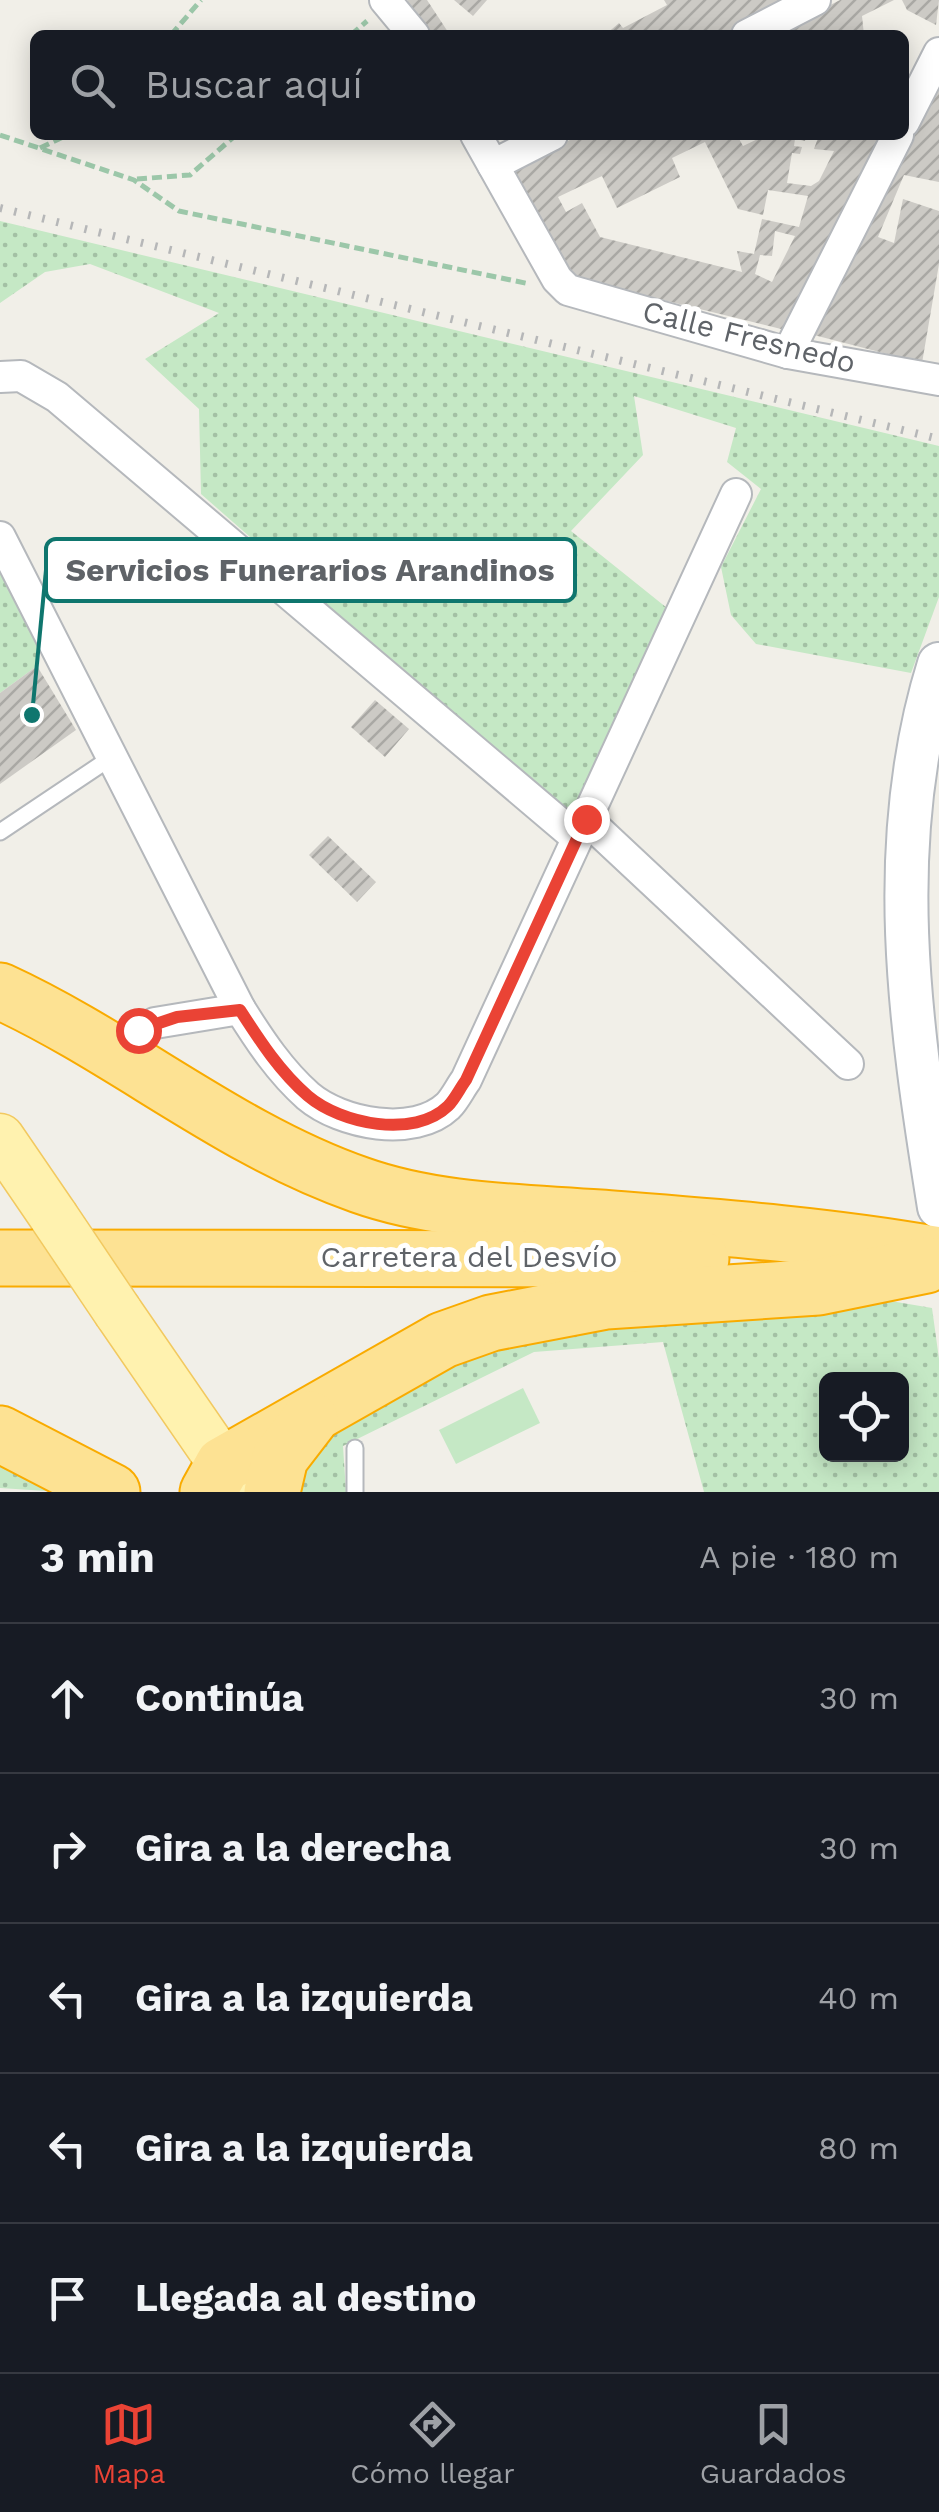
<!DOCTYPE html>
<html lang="es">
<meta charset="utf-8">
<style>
:root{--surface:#171b24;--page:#242831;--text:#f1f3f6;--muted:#9ea1a6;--line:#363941;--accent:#ea4335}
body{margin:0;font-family:"Work Sans",sans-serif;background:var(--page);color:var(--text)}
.controls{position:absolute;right:30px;bottom:30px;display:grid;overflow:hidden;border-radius:15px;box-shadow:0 5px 25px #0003}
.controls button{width:90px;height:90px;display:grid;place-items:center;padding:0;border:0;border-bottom:2px solid var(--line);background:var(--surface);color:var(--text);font:50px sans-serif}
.stop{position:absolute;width:30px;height:30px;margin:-22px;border:8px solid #ea4335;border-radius:50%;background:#fff}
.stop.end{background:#ea4335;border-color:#fff;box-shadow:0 2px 10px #0008}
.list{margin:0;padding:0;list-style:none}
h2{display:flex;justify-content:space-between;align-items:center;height:130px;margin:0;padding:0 40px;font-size:42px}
h2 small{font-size:32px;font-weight:400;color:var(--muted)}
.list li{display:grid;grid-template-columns:65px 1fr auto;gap:30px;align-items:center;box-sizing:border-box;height:150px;padding:0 40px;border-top:2px solid var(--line)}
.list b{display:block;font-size:38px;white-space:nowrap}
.list em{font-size:32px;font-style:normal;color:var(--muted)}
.icon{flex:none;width:55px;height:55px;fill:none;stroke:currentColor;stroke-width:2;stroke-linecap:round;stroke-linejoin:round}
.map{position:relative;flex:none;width:939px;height:1492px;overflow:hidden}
.search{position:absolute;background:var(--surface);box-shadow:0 5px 25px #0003;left:30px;right:30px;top:30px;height:110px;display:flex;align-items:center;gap:25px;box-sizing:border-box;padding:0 35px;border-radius:15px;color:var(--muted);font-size:38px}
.sheet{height:880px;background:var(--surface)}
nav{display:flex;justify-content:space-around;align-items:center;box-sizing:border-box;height:140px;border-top:2px solid var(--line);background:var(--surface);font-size:28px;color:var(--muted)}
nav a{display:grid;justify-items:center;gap:5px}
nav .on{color:var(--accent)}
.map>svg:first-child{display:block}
</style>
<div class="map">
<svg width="939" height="1492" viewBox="0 0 939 1492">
<defs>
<pattern id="grass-dots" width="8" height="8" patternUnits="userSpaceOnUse" patternTransform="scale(2.5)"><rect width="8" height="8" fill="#c5e8c5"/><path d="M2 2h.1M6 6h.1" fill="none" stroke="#a3c0a4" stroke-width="1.8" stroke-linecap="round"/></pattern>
<pattern id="building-hatch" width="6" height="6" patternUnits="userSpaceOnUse" patternTransform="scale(2.5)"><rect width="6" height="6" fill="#cccac5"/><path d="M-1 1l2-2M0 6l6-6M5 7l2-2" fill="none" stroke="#a9a8a4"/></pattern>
</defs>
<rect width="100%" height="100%" fill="#f1efe8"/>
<g fill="url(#grass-dots)" fill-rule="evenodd">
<path d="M0,221L939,446V597L911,673L756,644L731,615L721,567L761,489L727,462L736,428L634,396L643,455L571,531L667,608L574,808L557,806L201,494L199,409L145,359L219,313L90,264L45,272L0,303Z"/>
<path d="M0,573L37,646V666L0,693Z"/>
<path d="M873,1298L932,1308L939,1359V1492H704L663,1342L534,1352L343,1446L346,1492H291L333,1426L512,1332ZM826,1380H902V1454H826Z"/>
<path d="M0,1453L62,1492L0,1488Z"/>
</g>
<path fill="#c5e8c5" d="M523,1388L540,1423L456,1464L439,1430Z"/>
<g fill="url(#building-hatch)" fill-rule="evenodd">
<path d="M408,0H427L450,35H429L403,5Z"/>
<path d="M454,0H487L473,16Z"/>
<path d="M664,0H791L721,35H605L619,23L623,28L667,5Z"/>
<path d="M840,0H894L862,16L864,35H772Z"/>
<path d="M902,0H939L936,25L907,10Z"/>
<path d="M939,67V182L904,175L878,237L894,243L903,199L939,211V264L922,363L810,334Z"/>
<path d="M580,135H737L743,146L766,135H806L805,141L795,139L794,146L802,147L800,154L792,153L787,183L811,186L819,181L834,151L814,149L819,135H881L785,330L569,277L511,169ZM705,142L738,209L763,215L768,190L808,196L799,227L762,219L754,254L737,251L742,272L600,237L582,203L566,212L558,197L602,176L617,208L680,177L672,158ZM775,231L795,236L772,282L755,274L760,255L772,256Z"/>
<path d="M37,666L76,730L0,784V693Z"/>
<path d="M375,700L409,729L385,757L351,727Z"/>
<path d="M328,836L376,882L357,902L309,855Z"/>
</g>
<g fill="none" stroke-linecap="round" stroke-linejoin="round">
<g stroke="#b5b8bc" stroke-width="19">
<g id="lane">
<path d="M0,832L112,757"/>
<path d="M355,1492V1448"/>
</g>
</g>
<g stroke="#b5b8bc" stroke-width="34">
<g id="street">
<path d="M385,0L414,35"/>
<path d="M747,35L815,0"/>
<path d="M904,122L939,53"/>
<path d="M476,135L557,279L568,290L788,353L939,380"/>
<path d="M493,165L552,135"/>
<path d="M788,353L898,135"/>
<path d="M0,377L21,376L57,397L577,838"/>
<path d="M0,537L240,1009L155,1023L107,1047"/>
<path d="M586,819L848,1064"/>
<path d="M240,1009C260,1041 280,1071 308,1096C341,1124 414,1138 448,1106C455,1099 460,1088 466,1080L736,494"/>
</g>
</g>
<g stroke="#b6babf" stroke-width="46">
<path id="secondary" d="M939,664C883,843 910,1026 939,1207"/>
</g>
<g stroke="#f2c960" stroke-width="51">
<g id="primary">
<path d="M0,1138L54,1217"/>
<path d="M118,1312L242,1492"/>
</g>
</g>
<g stroke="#f9ab00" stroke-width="59">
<g id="highway">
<path d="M0,991C124,1048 230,1140 360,1185C436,1212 520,1212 600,1218C714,1227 826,1235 939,1255"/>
<path d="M0,1258L701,1259"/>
<path d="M0,1434L112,1492"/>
<path d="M208,1492L223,1465L443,1340L491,1323L606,1301L818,1287L926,1265"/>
<path d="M272,1492L280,1458L310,1419"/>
</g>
</g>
<g stroke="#9cc7a9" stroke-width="5" stroke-dasharray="10 5" stroke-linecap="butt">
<path d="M171,35L201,0"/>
<path d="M351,35L367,21"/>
<path d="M0,135L134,180L179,211L530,284"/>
<path d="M40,148L67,135"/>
<path d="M137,179L190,175L236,135"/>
</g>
<use href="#lane" stroke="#fff" stroke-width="15"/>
<use href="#street" stroke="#fff" stroke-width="30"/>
<use href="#secondary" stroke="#fff" stroke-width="42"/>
<use href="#primary" stroke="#fff2af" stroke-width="48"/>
<use href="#highway" stroke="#fde293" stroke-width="55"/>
<path stroke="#b6b7b8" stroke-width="8" stroke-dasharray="2.5 12" stroke-linecap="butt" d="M0,208L939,439"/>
<g stroke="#f2c960" stroke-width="51" stroke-linecap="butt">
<path id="primary-bridge" d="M54,1217L118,1312"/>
</g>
<use href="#primary-bridge" stroke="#fff2af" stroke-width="48"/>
</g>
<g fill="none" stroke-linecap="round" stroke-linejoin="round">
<path stroke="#ea4335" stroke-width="12" d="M138,1030L177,1017L240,1010C260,1041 280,1072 308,1096C341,1124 414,1139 448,1106C455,1099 460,1088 466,1080L586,819"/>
</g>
<g text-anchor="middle" stroke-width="10" stroke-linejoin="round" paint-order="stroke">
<g font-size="30" fill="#5f6368" stroke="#fff">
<text transform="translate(749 337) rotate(14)" y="10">Calle Fresnedo</text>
<text x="469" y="1267">Carretera del Desvío</text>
</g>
</g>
<path fill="none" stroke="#0f766e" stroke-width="4" d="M32 715L46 570"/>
<circle fill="#0f766e" stroke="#fff" stroke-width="4" cx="32" cy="715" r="10"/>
<rect fill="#fff" stroke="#0f766e" stroke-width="4" x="46" y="539" width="529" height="62" rx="10"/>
<g font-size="32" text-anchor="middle" font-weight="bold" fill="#5f6368">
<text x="310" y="581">Servicios Funerarios Arandinos</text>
</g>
</svg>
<div class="controls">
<button><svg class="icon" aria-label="locate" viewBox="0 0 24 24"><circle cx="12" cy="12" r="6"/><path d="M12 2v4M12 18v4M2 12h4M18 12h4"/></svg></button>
</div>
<div class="stop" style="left:138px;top:1030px"></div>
<div class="stop end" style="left:586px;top:819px"></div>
<div class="search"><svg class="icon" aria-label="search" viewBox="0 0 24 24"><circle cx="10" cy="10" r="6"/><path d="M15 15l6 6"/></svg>Buscar aquí</div>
</div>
<section class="sheet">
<h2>3 min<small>A pie · 180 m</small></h2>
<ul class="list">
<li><svg class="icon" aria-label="ahead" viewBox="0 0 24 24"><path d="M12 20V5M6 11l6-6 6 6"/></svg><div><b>Continúa</b></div><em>30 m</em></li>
<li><svg class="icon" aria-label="right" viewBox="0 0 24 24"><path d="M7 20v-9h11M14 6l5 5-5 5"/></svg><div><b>Gira a la derecha</b></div><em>30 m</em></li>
<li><svg class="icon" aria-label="left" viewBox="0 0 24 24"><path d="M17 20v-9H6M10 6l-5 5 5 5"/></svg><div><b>Gira a la izquierda</b></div><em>40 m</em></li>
<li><svg class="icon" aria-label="left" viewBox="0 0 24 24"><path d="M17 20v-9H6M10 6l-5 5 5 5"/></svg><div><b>Gira a la izquierda</b></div><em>80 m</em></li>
<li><svg class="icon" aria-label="arrive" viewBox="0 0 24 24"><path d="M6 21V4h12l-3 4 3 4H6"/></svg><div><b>Llegada al destino</b></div></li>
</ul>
</section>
<nav>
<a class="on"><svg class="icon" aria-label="map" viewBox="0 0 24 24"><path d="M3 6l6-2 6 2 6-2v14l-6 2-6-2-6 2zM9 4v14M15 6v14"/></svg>Mapa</a>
<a><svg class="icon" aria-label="directions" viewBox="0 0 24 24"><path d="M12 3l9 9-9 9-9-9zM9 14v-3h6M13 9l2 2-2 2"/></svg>Cómo llegar</a>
<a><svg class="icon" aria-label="saved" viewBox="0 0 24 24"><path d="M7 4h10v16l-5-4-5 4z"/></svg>Guardados</a>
</nav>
